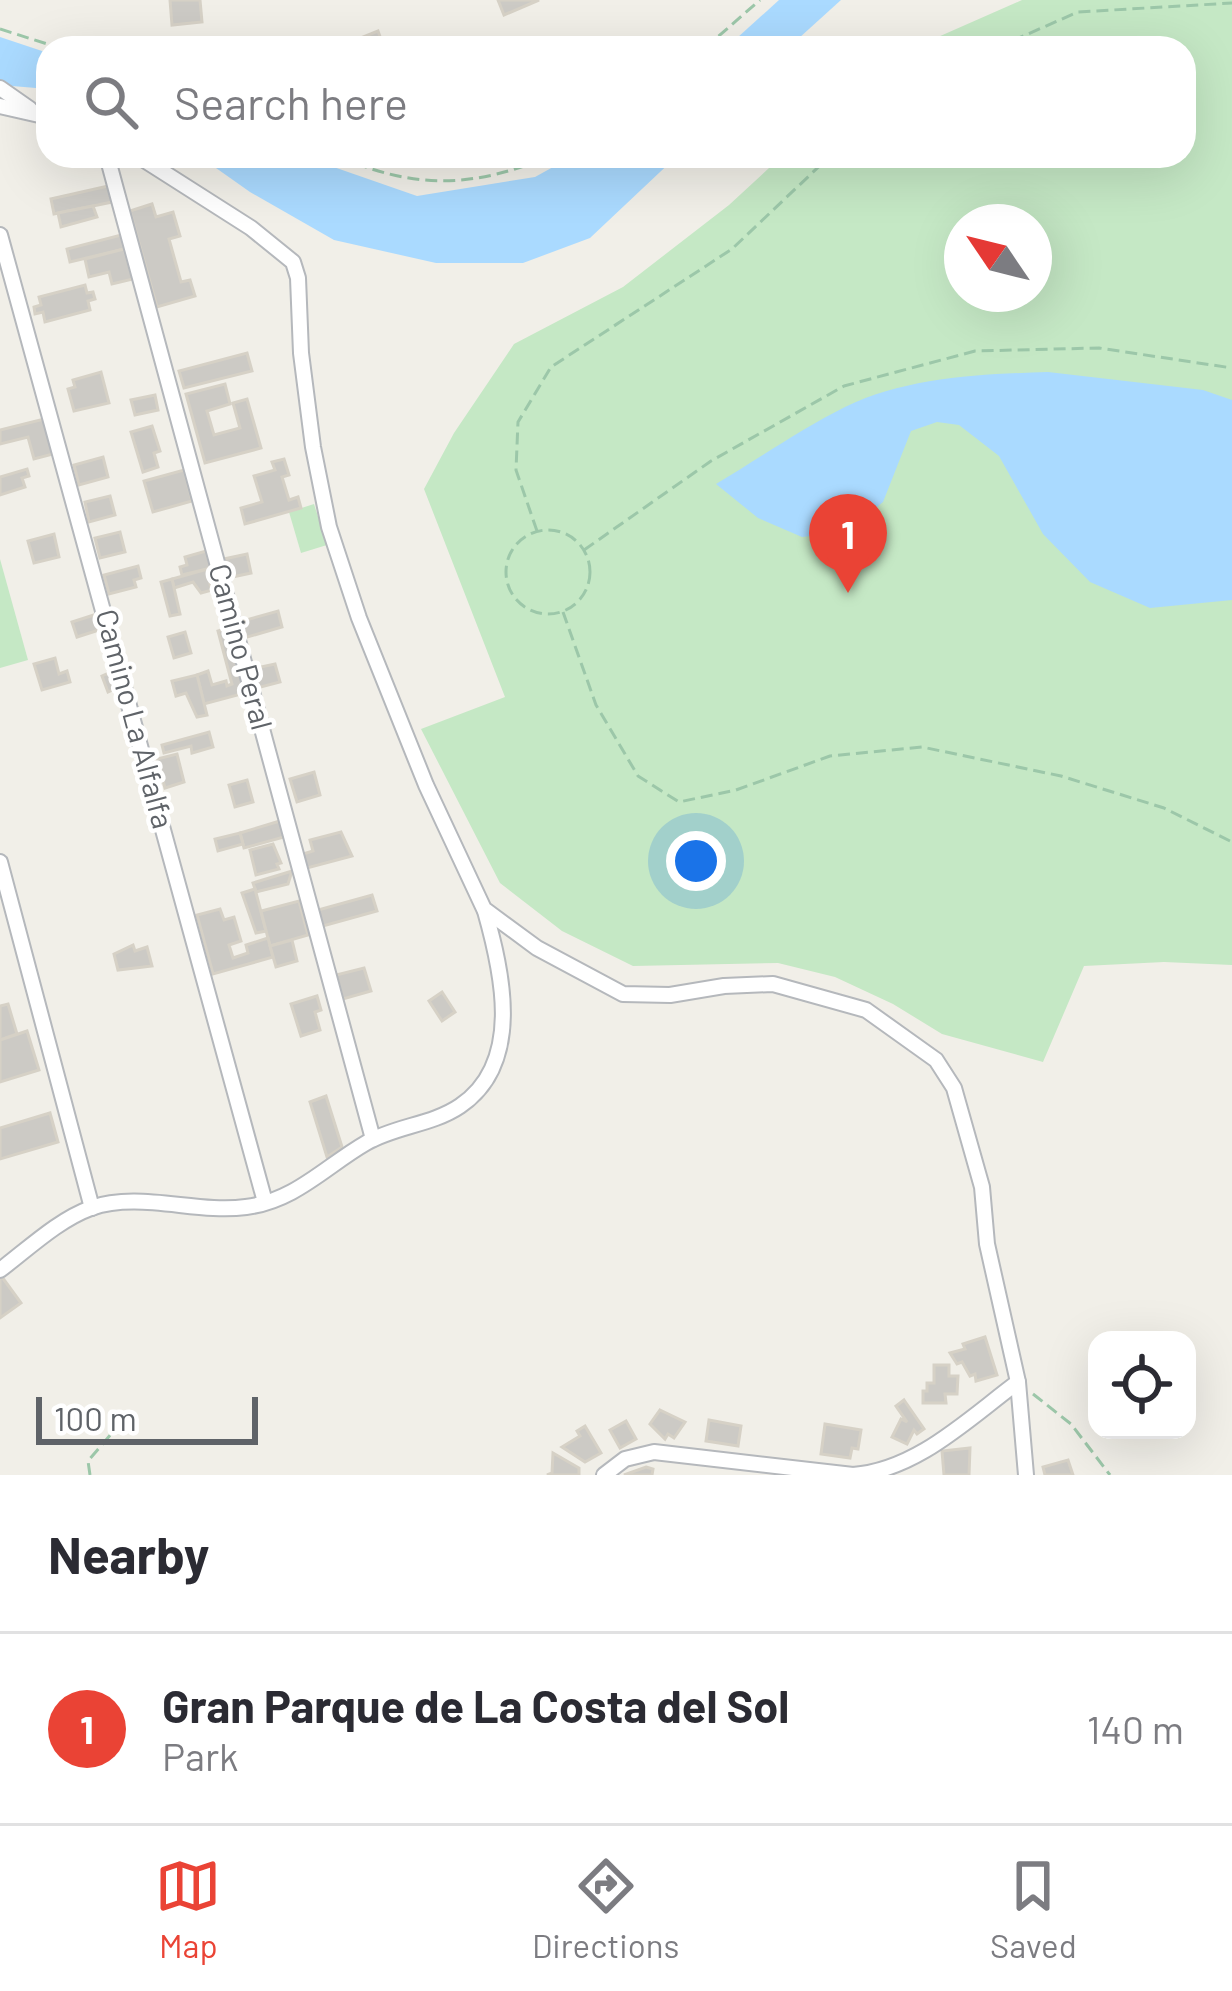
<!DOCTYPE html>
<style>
:root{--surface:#fff;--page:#f7f7f7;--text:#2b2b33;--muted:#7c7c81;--line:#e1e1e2;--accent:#ea4335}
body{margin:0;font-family:Barlow,sans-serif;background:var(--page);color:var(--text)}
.controls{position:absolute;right:36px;bottom:36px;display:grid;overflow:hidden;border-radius:24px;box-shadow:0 12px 48px #0002}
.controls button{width:108px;height:108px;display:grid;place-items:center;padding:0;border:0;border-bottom:3px solid var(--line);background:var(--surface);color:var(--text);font:60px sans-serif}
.compass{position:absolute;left:944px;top:204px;width:108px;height:108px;border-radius:50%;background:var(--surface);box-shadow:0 12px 48px #0002;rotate:305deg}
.scale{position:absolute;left:36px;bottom:30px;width:222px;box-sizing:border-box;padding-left:12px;border:6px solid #5f6368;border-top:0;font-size:33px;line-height:42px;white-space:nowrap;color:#5f6368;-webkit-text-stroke:9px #fff;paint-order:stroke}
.you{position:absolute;left:696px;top:861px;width:42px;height:42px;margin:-30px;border:9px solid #fff;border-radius:50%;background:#1a73e8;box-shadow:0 0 0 18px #1a73e833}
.badge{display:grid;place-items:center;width:78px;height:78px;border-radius:50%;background:var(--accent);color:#fff;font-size:39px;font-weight:700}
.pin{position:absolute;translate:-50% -99px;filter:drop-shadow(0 3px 6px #0008)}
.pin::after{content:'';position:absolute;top:63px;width:42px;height:36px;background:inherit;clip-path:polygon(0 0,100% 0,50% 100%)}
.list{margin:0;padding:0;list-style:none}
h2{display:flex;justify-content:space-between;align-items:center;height:156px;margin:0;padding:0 48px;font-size:51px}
h2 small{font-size:39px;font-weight:400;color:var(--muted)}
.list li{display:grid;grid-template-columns:78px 1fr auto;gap:36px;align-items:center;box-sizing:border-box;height:192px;padding:0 48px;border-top:3px solid var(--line)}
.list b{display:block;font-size:45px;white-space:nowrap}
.list p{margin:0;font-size:39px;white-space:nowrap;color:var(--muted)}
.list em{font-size:39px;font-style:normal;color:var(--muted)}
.icon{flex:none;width:66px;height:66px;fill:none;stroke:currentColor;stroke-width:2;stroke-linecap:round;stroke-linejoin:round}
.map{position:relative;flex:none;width:1232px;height:1475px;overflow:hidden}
.search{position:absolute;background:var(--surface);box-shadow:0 12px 48px #0002;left:36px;right:36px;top:36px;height:132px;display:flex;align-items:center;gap:30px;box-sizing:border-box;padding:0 42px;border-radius:36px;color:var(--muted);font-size:45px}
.sheet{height:348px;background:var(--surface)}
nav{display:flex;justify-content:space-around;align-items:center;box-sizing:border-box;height:168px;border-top:3px solid var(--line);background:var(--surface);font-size:33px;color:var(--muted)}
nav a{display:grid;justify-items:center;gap:6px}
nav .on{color:var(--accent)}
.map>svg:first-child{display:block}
</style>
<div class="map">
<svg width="1232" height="1475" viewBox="0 0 1232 1475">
<rect width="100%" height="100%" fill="#f1efe8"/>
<g fill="#c5e8c5" fill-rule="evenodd">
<path d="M1022,0H1232V965L1164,962L1084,966L1043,1062L942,1034L893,1004L835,977L778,963L633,966L562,931L500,883L421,729L505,697L424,489L454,433L514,344L623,287L729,205L782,156H1184V48H913ZM962,222H1034V294H962Z"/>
<path d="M314,504L327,545L301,553L289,512Z"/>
<path d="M0,559L28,660L0,668Z"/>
</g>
<g fill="#aadaff">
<path d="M779,0H841L788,48H726Z"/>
<path d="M0,37L48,53V89L0,85Z"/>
<path d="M199,156H302L417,196L535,177L573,156H677L590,238L523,263H436L334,240L250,192Z"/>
<path d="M1048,372L1203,390L1232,400V600L1150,608L1090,582L1043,534L999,456L959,425L937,422L911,431L883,502L847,532L802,537L758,518L716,484C758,459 801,429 845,407C906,377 983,374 1048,372Z"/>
</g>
<g fill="#cccac5" stroke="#d6d1c6" stroke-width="3">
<path d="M170,0H200L202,22L172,25Z"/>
<path d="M498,0H539L504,15Z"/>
<path d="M378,31L383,45L375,48H336Z"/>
<path d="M108,186L112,202L54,214L51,199Z"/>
<path d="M152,204L156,217L173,212L180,236L169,239L181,282L190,280L195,296L157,307L130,211Z"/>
<path d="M93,206L97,217L61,227L58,213Z"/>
<path d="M121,235L124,249L70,262L67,249Z"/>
<path d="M124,249L133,279L112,284L109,272L89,277L85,259Z"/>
<path d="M85,285L87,293L93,292L95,299L88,301L90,310L45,322L43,312L35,314L34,307L41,305L39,297Z"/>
<path d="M247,353L252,371L184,388L179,371Z"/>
<path d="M101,372L109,403L74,411L68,389L75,387L73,380Z"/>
<path d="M225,384L230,404L207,411L214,435L240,428L233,403L247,399L261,448L205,463L186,394Z"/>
<path d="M155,395L158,410L135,415L131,400Z"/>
<path d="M44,419L53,454L34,459L28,437L0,444V430Z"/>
<path d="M152,426L160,451L154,453L158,467L143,472L131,432Z"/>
<path d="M103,457L108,477L79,485L74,465Z"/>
<path d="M284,459L289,475L282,477L289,500L298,497L301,508L245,524L241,508L262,502L254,476L275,470L272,462Z"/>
<path d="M27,469L29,476L22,478L25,487L0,495V477Z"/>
<path d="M184,470L192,501L153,512L144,481Z"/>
<path d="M110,496L115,515L89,522L85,502Z"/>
<path d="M120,532L125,552L100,558L95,538Z"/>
<path d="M54,534L59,557L34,563L28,541Z"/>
<path d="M206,551L211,568L182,575L180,567L187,565L185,557Z"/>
<path d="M247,554L251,573L228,578L224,559Z"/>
<path d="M138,566L141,578L134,580L136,587L109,594L104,575Z"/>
<path d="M211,568L215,582L210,584L212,590L201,593L193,582L174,588L172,579Z"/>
<path d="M172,579L180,614L170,616L161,582Z"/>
<path d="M278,611L282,627L244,638L239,622Z"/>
<path d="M94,615L99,630L77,637L72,622Z"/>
<path d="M228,628L245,693L204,704L197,675L208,671L212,685L226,681L227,686L232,684L218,631Z"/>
<path d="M185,632L191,653L174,658L168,637Z"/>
<path d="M55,658L59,674L67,671L70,682L42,690L34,664Z"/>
<path d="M275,664L280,682L257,688L252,669Z"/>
<path d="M111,672L117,688L108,692L102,676Z"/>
<path d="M197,675L207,715L197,717L186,693L176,696L172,681Z"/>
<path d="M209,732L213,747L192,753L191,746L164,753L162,745Z"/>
<path d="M177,754L184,782L165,788L157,759Z"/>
<path d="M314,772L320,795L297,802L290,779Z"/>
<path d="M247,780L253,802L235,807L229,785Z"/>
<path d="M280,821L284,837L244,848L240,833Z"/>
<path d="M341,832L352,856L307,868L303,854L313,851L310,840Z"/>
<path d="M240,833L243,844L218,851L215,839Z"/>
<path d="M273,844L281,863L277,864L279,869L256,875L250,850Z"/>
<path d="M292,871L288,884L256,892L253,883Z"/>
<path d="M255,889L266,931L256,933L242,893Z"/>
<path d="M372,895L377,911L323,926L318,910Z"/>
<path d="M299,901L308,935L270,946L261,911Z"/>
<path d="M220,909L224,920L234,917L241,941L229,945L233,958L248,953L246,945L268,938L273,957L213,974L197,915Z"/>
<path d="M292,940L297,961L276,967L270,946Z"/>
<path d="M133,945L135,951L147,947L152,966L118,970L114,954Z"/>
<path d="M364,968L371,991L343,999L336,975Z"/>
<path d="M442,992L455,1012L442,1021L429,1001Z"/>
<path d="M317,996L321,1010L315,1012L320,1030L301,1036L291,1004Z"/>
<path d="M8,1004L17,1034L0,1040V1006Z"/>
<path d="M27,1031L39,1070L0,1082V1040Z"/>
<path d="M326,1096L342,1147L327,1157L310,1102Z"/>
<path d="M50,1113L58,1142L0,1159V1128Z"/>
<path d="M2,1277L21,1303L0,1318V1278Z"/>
<path d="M985,1337L997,1375L976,1381L975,1374L970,1376L962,1362L957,1364L950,1353L965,1349L963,1344Z"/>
<path d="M934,1365H949V1376H958L957,1394H945L946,1403H923V1391H927V1383H934Z"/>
<path d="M904,1400L924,1429L917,1434L914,1430L907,1444L892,1437L901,1419L907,1422L896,1406Z"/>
<path d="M660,1410L685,1422L674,1438L668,1434L665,1439L650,1424Z"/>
<path d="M709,1420L741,1426L738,1446L706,1441Z"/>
<path d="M626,1421L636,1439L620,1448L610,1430Z"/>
<path d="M825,1424L861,1430L858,1449L852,1448L850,1458L821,1454Z"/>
<path d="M585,1426L601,1453L585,1462L562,1447L580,1436L577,1431Z"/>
<path d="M970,1448L969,1475H944L942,1451Z"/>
<path d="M553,1453L579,1468V1475H547L552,1473Z"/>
<path d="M1068,1460L1073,1475H1045L1043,1467Z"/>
<path d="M646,1467L653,1469L652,1475H624Z"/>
</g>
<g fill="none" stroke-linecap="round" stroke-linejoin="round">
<g stroke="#b5b8bc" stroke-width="18">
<g id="minor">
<path d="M0,88L30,109"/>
<path d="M0,106L48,117"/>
<path d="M107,156L373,1139"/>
<path d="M138,156L251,228L293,262L298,278L301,353L313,447L329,527L359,618L426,785L484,909L537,948L623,994L670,995L724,986L773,984L866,1010L936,1060L954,1088L982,1187L987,1244L1018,1382L1026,1475"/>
<path d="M0,235L265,1202"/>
<path d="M0,862L92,1208"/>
<path d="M0,1270C28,1249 58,1220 91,1208C139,1191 197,1214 246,1207C295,1201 326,1166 366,1143C395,1126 432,1125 460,1106C524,1063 502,971 485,911"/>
<path d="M604,1475L625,1459L654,1452L853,1475C917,1470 968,1419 1018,1382"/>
</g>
</g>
<g stroke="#9cc7a9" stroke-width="3" stroke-dasharray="12 6" stroke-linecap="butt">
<path d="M0,29L60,48"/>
<path d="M705,48L760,0"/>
<path d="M996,48L1078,12L1232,3"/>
<path d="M339,156C413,190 475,188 550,156"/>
<circle cx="548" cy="572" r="42"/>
<path d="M537,531L516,470L518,422L551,367L732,249L830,156"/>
<path d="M584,550L711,461L844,386L975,351L1099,348L1232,368"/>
<path d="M563,612L596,705L638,776L679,802L736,790L830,756L922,747L1061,776L1164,808L1232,842"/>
<path d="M1033,1394L1071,1424L1110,1475"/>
<path d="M90,1475L88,1461L112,1433"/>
</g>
<use href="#minor" stroke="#fff" stroke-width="14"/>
</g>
<g text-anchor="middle" stroke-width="9" stroke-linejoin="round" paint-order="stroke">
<g font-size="30" fill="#5f6368" stroke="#fff">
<text transform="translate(240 647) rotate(75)" y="10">Camino Peral</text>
<text transform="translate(134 719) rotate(75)" y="10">Camino La Alfalfa</text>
</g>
</g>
</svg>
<div class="controls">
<button><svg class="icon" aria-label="locate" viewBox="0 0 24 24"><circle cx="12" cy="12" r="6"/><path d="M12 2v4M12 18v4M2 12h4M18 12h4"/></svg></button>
</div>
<svg class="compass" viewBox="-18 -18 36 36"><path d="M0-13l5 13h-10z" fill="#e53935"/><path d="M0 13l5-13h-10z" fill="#7c7c81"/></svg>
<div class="scale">100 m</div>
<div class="you"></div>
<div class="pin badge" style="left:848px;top:593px">1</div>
<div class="search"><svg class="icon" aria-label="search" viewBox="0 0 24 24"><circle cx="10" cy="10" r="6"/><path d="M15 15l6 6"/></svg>Search here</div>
</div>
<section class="sheet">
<h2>Nearby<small></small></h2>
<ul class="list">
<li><span class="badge">1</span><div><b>Gran Parque de La Costa del Sol</b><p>Park</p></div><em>140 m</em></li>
</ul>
</section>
<nav>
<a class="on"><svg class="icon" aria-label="map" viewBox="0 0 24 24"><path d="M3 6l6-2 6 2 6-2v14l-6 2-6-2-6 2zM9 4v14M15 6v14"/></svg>Map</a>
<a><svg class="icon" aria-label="directions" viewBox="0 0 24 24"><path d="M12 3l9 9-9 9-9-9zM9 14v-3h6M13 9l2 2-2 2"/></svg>Directions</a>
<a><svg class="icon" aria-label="saved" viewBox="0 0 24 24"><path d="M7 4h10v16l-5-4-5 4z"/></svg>Saved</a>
</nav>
